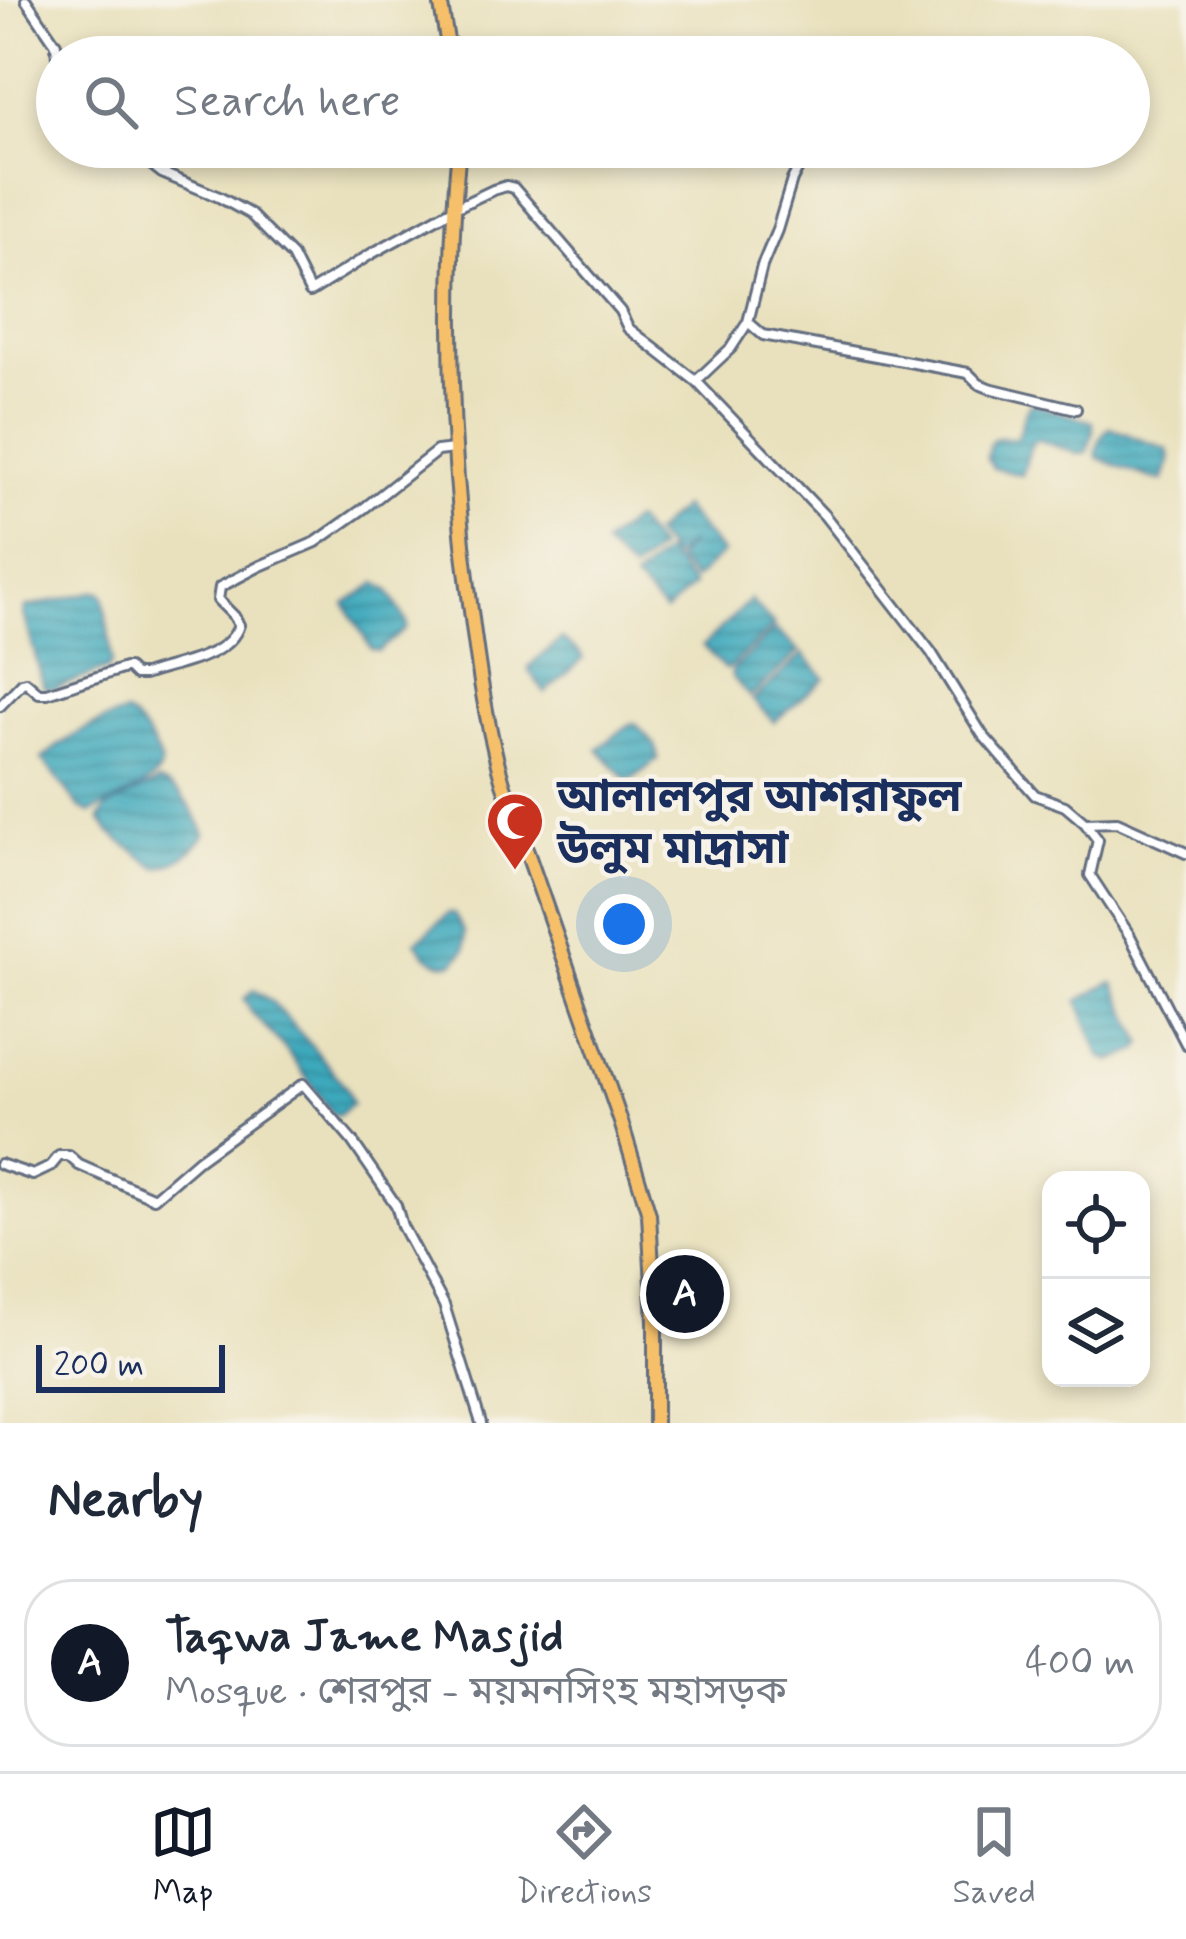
<!DOCTYPE html>
<meta charset="utf-8">
<style>
:root{--surface:#fff;--page:#f6f6f7;--text:#1f2937;--muted:#747a83;--line:#e0e1e3;--accent:#111827}
body{margin:0;font-family:Mynerve,"Noto Sans Bengali",sans-serif;background:var(--page);color:var(--text)}
.controls{position:absolute;right:36px;bottom:36px;display:grid;overflow:hidden;border-radius:24px;box-shadow:0 6px 18px #0003}
.controls button{width:108px;height:108px;display:grid;place-items:center;padding:0;border:0;border-bottom:3px solid var(--line);background:var(--surface);color:var(--text);font:60px sans-serif}
.scale{position:absolute;left:36px;bottom:30px;width:189px;box-sizing:border-box;padding-left:12px;border:6px solid #1b2f5e;border-top:0;font-size:33px;line-height:42px;white-space:nowrap;color:#1b2f5e;-webkit-text-stroke:9px #f7f3e8;paint-order:stroke}
.you{position:absolute;left:624px;top:924px;width:42px;height:42px;margin:-30px;border:9px solid #fff;border-radius:50%;background:#1a73e8;box-shadow:0 0 0 18px #1a73e833}
.badge{display:grid;place-items:center;width:78px;height:78px;border-radius:50%;background:var(--accent);color:#fff;font-size:39px;font-weight:700}
.pin{position:absolute;translate:-50% -50%;border:6px solid #fff;box-shadow:0 3px 12px #0006}
.list{margin:0;padding:0;list-style:none}
h2{display:flex;justify-content:space-between;align-items:center;height:156px;margin:0;padding:0 48px;font-size:51px}
h2 small{font-size:39px;font-weight:400;color:var(--muted)}
.list li{display:grid;grid-template-columns:78px 1fr auto;gap:36px;align-items:center;box-sizing:border-box;height:168px;margin:0 24px 24px;padding:0 24px;border:3px solid var(--line);border-radius:48px}
.list b{display:block;font-size:45px;white-space:nowrap}
.list p{margin:0;font-size:39px;white-space:nowrap;color:var(--muted)}
.list em{font-size:39px;font-style:normal;color:var(--muted)}
.icon{flex:none;width:66px;height:66px;fill:none;stroke:currentColor;stroke-width:2;stroke-linecap:round;stroke-linejoin:round}
.map{position:relative;flex:none;width:1186px;height:1423px;overflow:hidden}
.search{position:absolute;background:var(--surface);box-shadow:0 6px 18px #0003;left:36px;right:36px;top:36px;height:132px;display:flex;align-items:center;gap:30px;box-sizing:border-box;padding:0 42px;border-radius:66px;color:var(--muted);font-size:45px}
.sheet{height:348px;background:var(--surface)}
nav{display:flex;justify-content:space-around;align-items:center;box-sizing:border-box;height:168px;border-top:3px solid var(--line);background:var(--surface);font-size:33px;color:var(--muted)}
nav a{display:grid;justify-items:center;gap:6px}
nav .on{color:var(--accent)}
.map>svg:first-child{display:block}
</style>
<div class="map">
<svg width="1186" height="1423" viewBox="0 0 1186 1423">
<defs>
<pattern id="water-rules" width="6" height="5" patternUnits="userSpaceOnUse" patternTransform="scale(3)"><rect width="6" height="5" fill="#3da9bc"/><path d="M0 2.5h6" fill="none" stroke="#328a9c"/></pattern>
</defs>
<rect width="100%" height="100%" fill="#f7f3e8"/>
<filter id="ink" filterUnits="userSpaceOnUse"><feTurbulence type="fractalNoise" baseFrequency=".00833" numOctaves="2"/><feDisplacementMap in="SourceGraphic" scale="24" xChannelSelector="R" yChannelSelector="G"/><feConvolveMatrix kernelMatrix="1 2 1 2 8 2 1 2 1" color-interpolation-filters="sRGB"/></filter>
<filter id="wash" filterUnits="userSpaceOnUse"><feTurbulence type="fractalNoise" baseFrequency=".004" numOctaves="4" result="noise"/><feDisplacementMap in="SourceGraphic" scale="48" xChannelSelector="R" yChannelSelector="G"/><feGaussianBlur stdDeviation="2.7" result="paint"/><feColorMatrix in="noise" values="0 0 0 0 0 0 0 0 0 0 0 0 0 0 0 0 0 1.4 0 .05"/><feComposite in="paint" operator="in"/></filter>
<g filter="url(#wash)">
<rect width="100%" height="100%" fill="#e9e1bd"/>
<g fill="url(#water-rules)" stroke="#2c6c8d" stroke-width="3">
<path d="M1031,403L1093,422V432L1087,453L1078,454L1037,439L1031,445L1022,475L993,468L987,459C990,431 997,440 1017,438L1025,412Z"/>
<path d="M1111,428L1168,450L1170,459L1163,480L1150,478L1097,458C1095,448 1102,431 1111,428Z"/>
<path d="M682,507L722,553L694,580L676,560L691,542L673,557L653,534Z"/>
<path d="M632,521L636,522L658,549L632,572L603,545Z"/>
<path d="M665,552L693,586L665,612L634,580Z"/>
<path d="M377,583L388,590L407,623L406,629L378,651L371,649L345,604Z"/>
<path d="M96,591L102,593L104,598L112,662L108,669L53,689L44,688L24,614L25,608Z"/>
<path d="M750,600L774,625L729,668L725,669L703,646Z"/>
<path d="M775,629L799,651L750,697L732,677V671Z"/>
<path d="M562,639L580,653L583,659L545,693L529,671V666Z"/>
<path d="M803,654L825,678L774,722L753,700Z"/>
<path d="M126,714C137,721 145,732 152,744C156,752 163,762 159,771C152,787 107,804 91,813L80,808L42,759C64,739 97,721 126,714Z"/>
<path d="M635,723L655,745L658,759L632,780H627L598,749L630,724Z"/>
<path d="M158,782C182,788 194,812 205,833C197,850 175,865 157,868L110,833L100,819L105,809Z"/>
<path d="M449,913L454,914L465,933V950L454,963C436,966 426,956 416,942Z"/>
<path d="M1110,983H1114L1143,1043L1138,1051L1111,1061L1101,1057L1078,1001Z"/>
<path d="M254,990L272,1002L312,1046L345,1086L352,1104L337,1116L332,1113L288,1052L252,1013L244,999Z"/>
</g>
</g>
<g filter="url(#ink)">
<g fill="none" stroke-linecap="round" stroke-linejoin="round">
<g stroke="#636d7f" stroke-width="14">
<g id="minor">
<path d="M26,0L56,44L57,58"/>
<path d="M799,57L800,55"/>
<path d="M129,147L162,173L219,197L250,214L292,256L310,292L371,254L453,209L493,190L506,186L514,188L620,311L628,328L696,381L825,516L931,652L982,734L1035,795L1065,806L1085,823L1098,840L1090,875L1130,936L1186,1044"/>
<path d="M748,322L763,335L968,373L979,384L989,388L1076,409"/>
<path d="M696,381L731,348L748,322L762,266L777,230L792,180L809,147"/>
<path d="M0,706L22,683L26,682L39,693H47L125,668H128L135,675H144C174,664 229,658 239,625L234,616L218,600L220,587L260,566L316,542L363,509L437,451L454,449"/>
<path d="M1086,823L1117,822L1186,853"/>
<path d="M0,1164L33,1175L50,1167L59,1156H69L79,1165L154,1198L198,1160L303,1084L352,1141L396,1205L402,1226L444,1305L481,1423"/>
</g>
</g>
<g stroke="#636d7f" stroke-width="18">
<g id="primary">
<path d="M440,0L450,57"/>
<path d="M459,147C445,295 450,447 469,595C477,659 485,721 503,783L621,1122L649,1214L655,1321V1423"/>
</g>
</g>
<use href="#minor" stroke="#fff" stroke-width="8"/>
<use href="#primary" stroke="#f6c06b" stroke-width="12"/>
</g>
</g>
<defs>
<g id="mosque-pin" transform="scale(3)"><path d="M0 17L-7.5 6A9.5 9.5 0 1 1 7.5 6Z" fill="#c8321e" stroke="#f7f3e8"/><path d="M3.5-4.9A6 6 0 1 0 3.5 4.9A5 5 0 1 1 3.5-4.9Z" fill="#fff"/></g>
</defs>
<g fill-rule="evenodd">
<use href="#mosque-pin" x="515" y="821"/>
</g>
<g text-anchor="middle" stroke-width="9" stroke-linejoin="round" paint-order="stroke">
<g font-size="45" font-weight="bold" fill="#1b2f5e" stroke="#f7f3e8" text-anchor="start">
<text x="557" y="811">আলালপুর আশরাফুল<tspan x="557" dy="52">উলুম মাদ্রাসা</tspan></text>
</g>
</g>
</svg>
<div class="controls">
<button><svg class="icon" aria-label="locate" viewBox="0 0 24 24"><circle cx="12" cy="12" r="6"/><path d="M12 2v4M12 18v4M2 12h4M18 12h4"/></svg></button>
<button><svg class="icon" aria-label="layers" viewBox="0 0 24 24"><path d="M12 4l9 5-9 5-9-5zM3 14l9 5 9-5"/></svg></button>
</div>
<div class="scale">200 m</div>
<div class="you"></div>
<div class="pin badge" style="left:685px;top:1294px">A</div>
<div class="search"><svg class="icon" aria-label="search" viewBox="0 0 24 24"><circle cx="10" cy="10" r="6"/><path d="M15 15l6 6"/></svg>Search here</div>
</div>
<section class="sheet">
<h2>Nearby<small></small></h2>
<ul class="list">
<li><span class="badge">A</span><div><b>Taqwa Jame Masjid</b><p>Mosque · শেরপুর - ময়মনসিংহ মহাসড়ক</p></div><em>400 m</em></li>
</ul>
</section>
<nav>
<a class="on"><svg class="icon" aria-label="map" viewBox="0 0 24 24"><path d="M3 6l6-2 6 2 6-2v14l-6 2-6-2-6 2zM9 4v14M15 6v14"/></svg>Map</a>
<a><svg class="icon" aria-label="directions" viewBox="0 0 24 24"><path d="M12 3l9 9-9 9-9-9zM9 14v-3h6M13 9l2 2-2 2"/></svg>Directions</a>
<a><svg class="icon" aria-label="saved" viewBox="0 0 24 24"><path d="M7 4h10v16l-5-4-5 4z"/></svg>Saved</a>
</nav>
